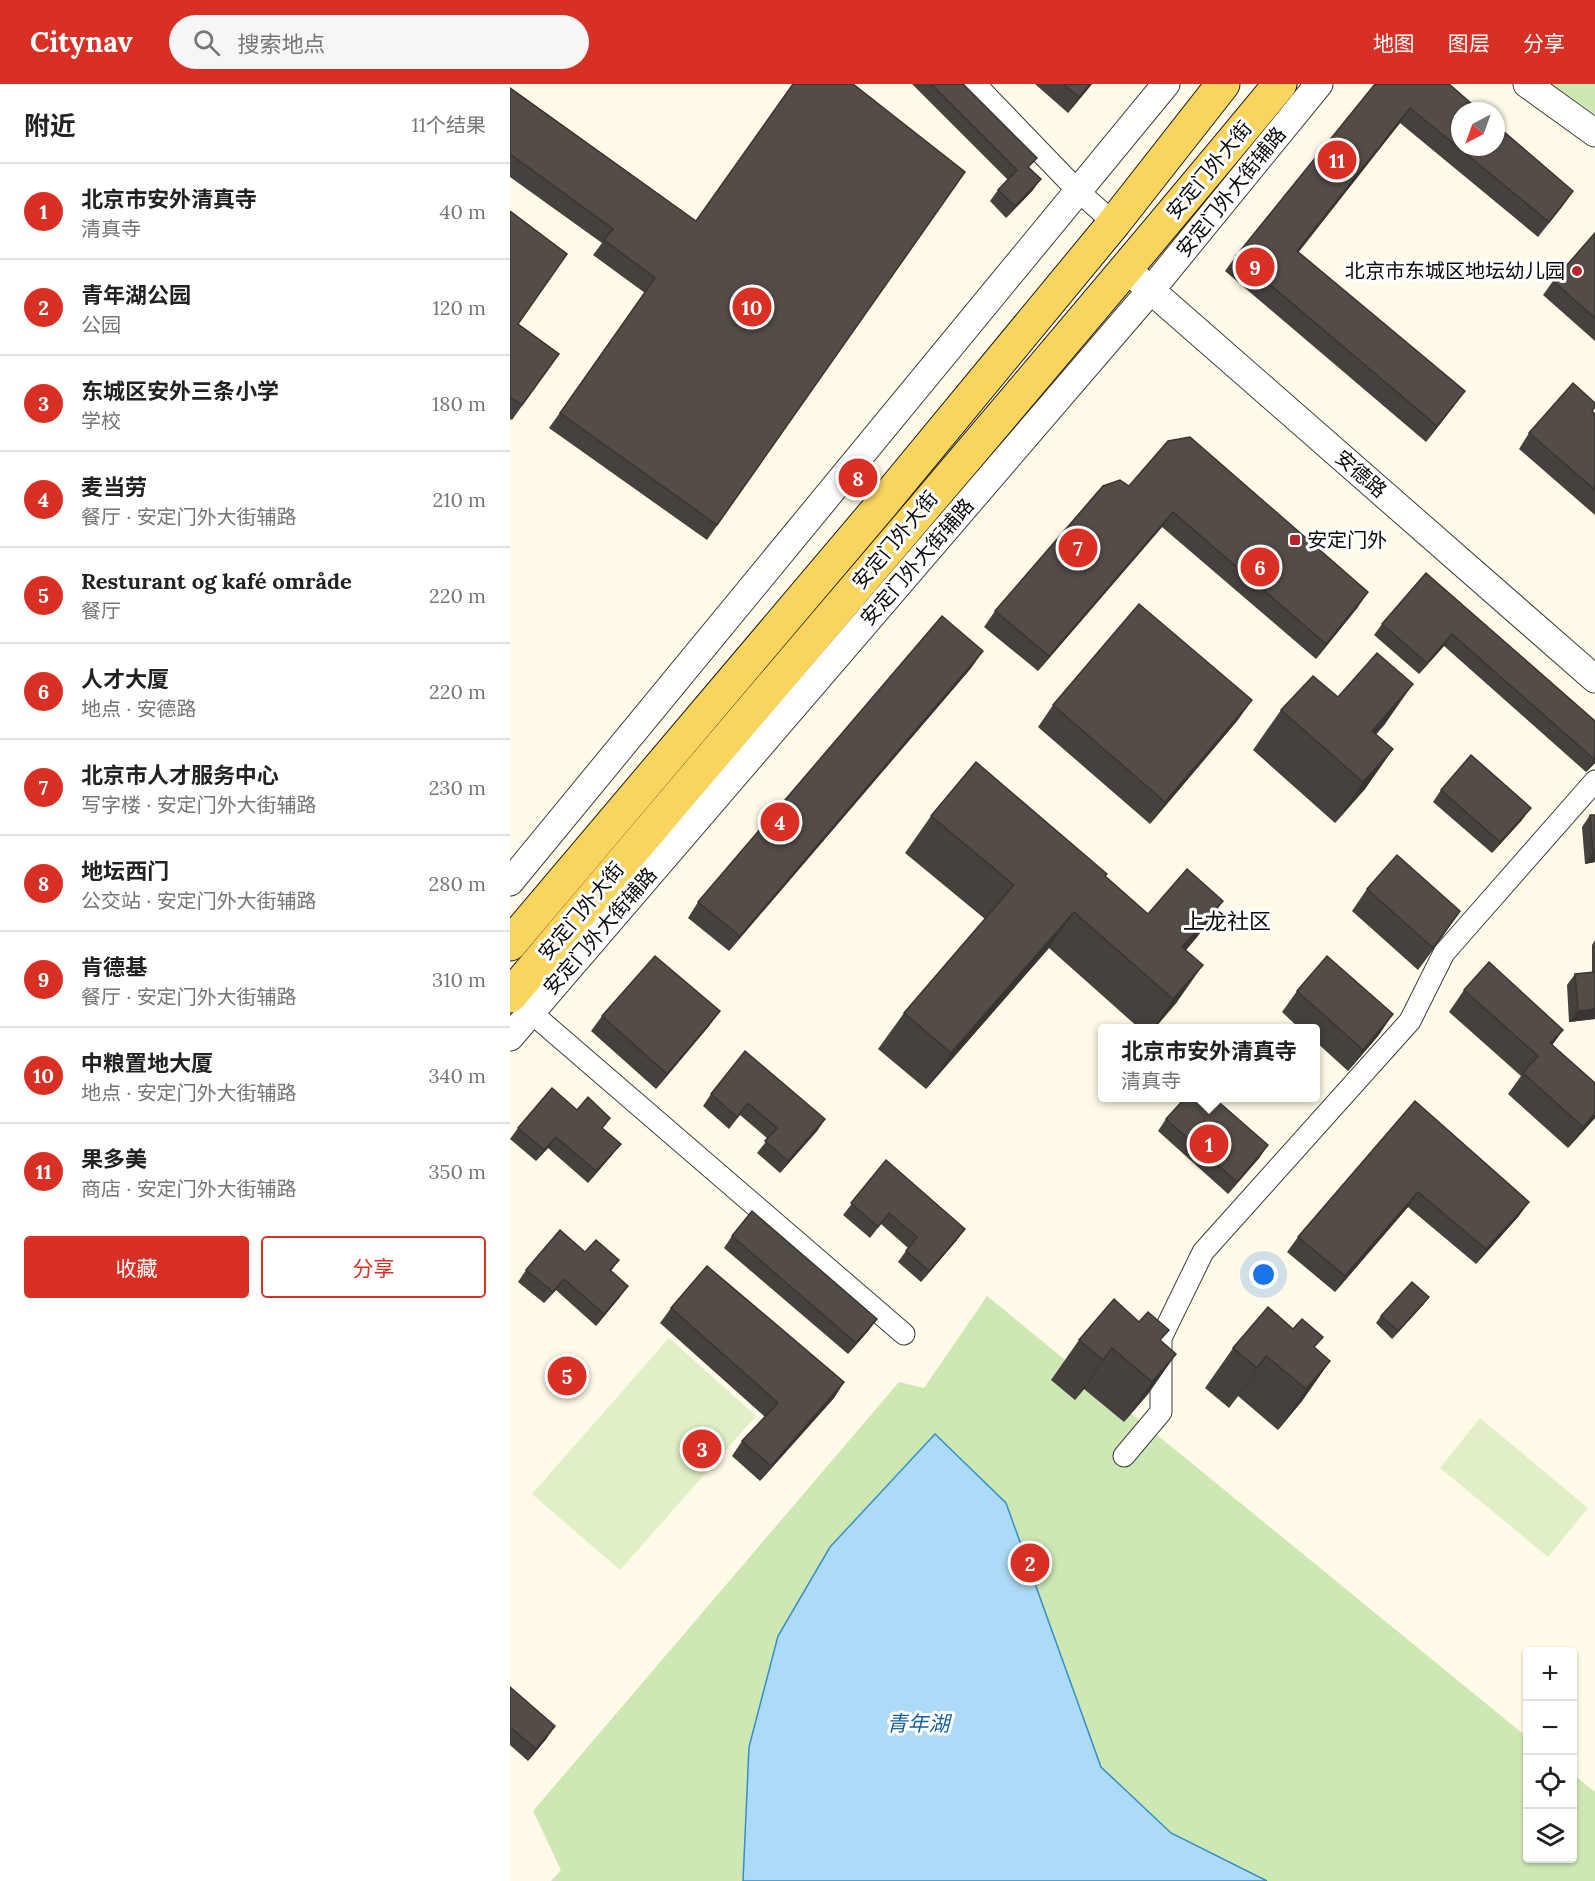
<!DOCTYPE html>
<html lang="zh">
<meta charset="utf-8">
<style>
:root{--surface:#fff;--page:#f6f6f6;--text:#222;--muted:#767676;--line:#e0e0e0;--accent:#d93025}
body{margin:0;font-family:Lora,"Noto Sans SC",serif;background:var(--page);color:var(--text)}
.controls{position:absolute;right:18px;bottom:18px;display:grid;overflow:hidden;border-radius:6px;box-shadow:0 2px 4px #0004}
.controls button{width:54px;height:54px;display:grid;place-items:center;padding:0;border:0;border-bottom:2px solid var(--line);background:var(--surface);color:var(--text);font:30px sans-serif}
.compass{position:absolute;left:941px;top:18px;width:54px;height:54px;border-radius:50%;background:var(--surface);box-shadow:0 2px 4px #0004;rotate:221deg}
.you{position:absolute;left:754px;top:1191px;width:21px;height:21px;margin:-15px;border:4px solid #fff;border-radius:50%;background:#1a73e8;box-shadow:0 0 0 9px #1a73e833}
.badge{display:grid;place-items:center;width:39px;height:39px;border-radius:50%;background:var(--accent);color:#fff;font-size:20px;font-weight:700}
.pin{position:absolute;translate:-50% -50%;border:3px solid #fff;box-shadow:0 2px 6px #0006}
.popup{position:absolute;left:588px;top:940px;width:222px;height:78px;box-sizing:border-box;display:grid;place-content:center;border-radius:6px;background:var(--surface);filter:drop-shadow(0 2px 4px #0005);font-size:20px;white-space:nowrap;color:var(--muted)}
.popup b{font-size:22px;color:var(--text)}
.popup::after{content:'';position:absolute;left:50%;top:100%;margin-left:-12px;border:12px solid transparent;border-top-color:var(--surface)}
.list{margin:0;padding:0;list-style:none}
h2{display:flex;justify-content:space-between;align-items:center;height:78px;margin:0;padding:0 24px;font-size:26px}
h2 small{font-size:20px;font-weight:400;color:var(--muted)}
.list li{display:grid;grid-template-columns:39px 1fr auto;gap:18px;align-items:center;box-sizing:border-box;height:96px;padding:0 24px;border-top:2px solid var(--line)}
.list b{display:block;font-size:22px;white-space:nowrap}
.list p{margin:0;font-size:20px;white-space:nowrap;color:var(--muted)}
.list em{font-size:20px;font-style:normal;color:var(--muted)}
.actions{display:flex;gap:12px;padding:18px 24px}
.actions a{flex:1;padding:14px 0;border:2px solid var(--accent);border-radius:6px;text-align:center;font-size:21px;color:var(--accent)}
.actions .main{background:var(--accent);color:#fff}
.icon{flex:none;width:33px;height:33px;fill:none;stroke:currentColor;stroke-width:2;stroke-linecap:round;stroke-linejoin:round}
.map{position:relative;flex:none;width:1085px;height:1797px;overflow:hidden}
header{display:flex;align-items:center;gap:36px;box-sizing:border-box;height:84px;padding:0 30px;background:var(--accent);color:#fff}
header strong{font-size:28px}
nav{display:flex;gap:33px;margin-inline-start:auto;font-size:21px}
.search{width:420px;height:54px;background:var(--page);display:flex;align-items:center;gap:15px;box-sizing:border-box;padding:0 21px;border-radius:33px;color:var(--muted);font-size:22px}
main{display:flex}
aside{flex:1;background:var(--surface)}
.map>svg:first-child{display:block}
</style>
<header>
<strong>Citynav</strong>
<div class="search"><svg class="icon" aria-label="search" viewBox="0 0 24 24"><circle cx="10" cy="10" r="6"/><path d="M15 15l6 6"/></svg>搜索地点</div>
<nav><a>地图</a><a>图层</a><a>分享</a></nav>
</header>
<main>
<aside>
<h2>附近<small>11个结果</small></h2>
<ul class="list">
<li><span class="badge">1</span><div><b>北京市安外清真寺</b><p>清真寺</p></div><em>40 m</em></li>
<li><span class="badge">2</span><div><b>青年湖公园</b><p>公园</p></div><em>120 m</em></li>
<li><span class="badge">3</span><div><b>东城区安外三条小学</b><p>学校</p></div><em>180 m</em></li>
<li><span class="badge">4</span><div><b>麦当劳</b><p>餐厅 · 安定门外大街辅路</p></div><em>210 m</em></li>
<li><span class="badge">5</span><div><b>Resturant og kafé område</b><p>餐厅</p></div><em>220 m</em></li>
<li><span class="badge">6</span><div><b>人才大厦</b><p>地点 · 安德路</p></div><em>220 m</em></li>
<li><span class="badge">7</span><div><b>北京市人才服务中心</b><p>写字楼 · 安定门外大街辅路</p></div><em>230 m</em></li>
<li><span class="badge">8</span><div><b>地坛西门</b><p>公交站 · 安定门外大街辅路</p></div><em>280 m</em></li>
<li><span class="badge">9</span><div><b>肯德基</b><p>餐厅 · 安定门外大街辅路</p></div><em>310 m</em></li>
<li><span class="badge">10</span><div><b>中粮置地大厦</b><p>地点 · 安定门外大街辅路</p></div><em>340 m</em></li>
<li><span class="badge">11</span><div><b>果多美</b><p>商店 · 安定门外大街辅路</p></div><em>350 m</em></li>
</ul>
<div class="actions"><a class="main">收藏</a><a>分享</a></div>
</aside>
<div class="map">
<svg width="1085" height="1797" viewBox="0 0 1085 1797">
<rect width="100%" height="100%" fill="#fffbe8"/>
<g fill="#cee8b3">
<path d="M1038,0H1085V32Z"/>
<path d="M477,1212L1017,1653V1774H1062L1063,1690L1085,1708V1797H41L51,1786L23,1727L389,1298L414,1304Z"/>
</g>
<g fill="#e0efc5">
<path d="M159,1254L246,1332L110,1486L22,1410Z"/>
<path d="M970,1334L1078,1424L1038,1473L930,1384Z"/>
</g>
<path fill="#addaf6" stroke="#348fcc" stroke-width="1.5" d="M425,1350L496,1419L591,1683L661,1749L757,1797H233L239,1663L268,1552L320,1463Z"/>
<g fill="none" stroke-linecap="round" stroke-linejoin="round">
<g stroke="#3d3d3d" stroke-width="23">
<g id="minor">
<path d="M465,0L568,107L604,139"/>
<path d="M10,919L394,1250"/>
<path d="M614,1372L651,1328V1254L693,1168L900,937L934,869L1085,697"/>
</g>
</g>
<g stroke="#3d3d3d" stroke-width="29">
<g id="tertiary">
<path d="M1017,0L1085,49"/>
<path d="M628,195L1085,595"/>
<path d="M0,798L656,0"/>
<path d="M0,953L641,206L809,0"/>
</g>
</g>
<g stroke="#1b1b1b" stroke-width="35">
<g id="primary">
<path d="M0,860L373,419L604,139L713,0"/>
<path d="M0,912C255,607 517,307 770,0"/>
</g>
</g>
<use href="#minor" stroke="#fff" stroke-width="21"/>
<use href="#tertiary" stroke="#fff" stroke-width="27"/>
<use href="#primary" stroke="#f9d45e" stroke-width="33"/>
</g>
<g fill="#47413d">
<path d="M402,0H453L520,84L523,106L496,134L480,117L488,106L498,96Z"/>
<path d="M525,0H582L558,29Z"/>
<path d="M865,0L1063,107L1028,153L890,39L788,168L944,322L916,358L715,187L726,172Z"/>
<path d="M0,4L186,137L455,88L197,456L39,344L135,209L83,171L92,159L0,93Z"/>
<path d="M0,127L8,240L49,270L2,336L0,335Z"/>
<path d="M1085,149V257L1033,211L1043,197Z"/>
<path d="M1082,328L1085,330V431L1009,365L1019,349Z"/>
<path d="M619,402L848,523L806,575L652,443L528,587L474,543L485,527Z"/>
<path d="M916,489L1085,637V679L1076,688L934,562L909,590L864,551L872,540Z"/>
<path d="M462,583L219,867L178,834L188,818Z"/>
<path d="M828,613L875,640L866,650L883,665L855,705L825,739L743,666L771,626Z"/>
<path d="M742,616L727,637L640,740L528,643L543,621Z"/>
<path d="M931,706L1012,736L982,769L923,718Z"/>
<path d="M1080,731L1085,778L1075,780L1072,743Z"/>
<path d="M421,732L595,793L638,830L713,817L687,853L676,866L667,918L644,945H630L539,864L416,1005L368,965L394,929L475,835L395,769Z"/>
<path d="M857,805L935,849L908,886L842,827Z"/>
<path d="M1085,856V935L1059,938L1057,901L1065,890L1082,889V861Z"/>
<path d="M954,906L1053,946L1042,961L1085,1034L1058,1064L998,1010L1011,992L939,928Z"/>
<path d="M787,907L883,930L868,952L838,987L806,958V945H790L772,928Z"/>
<path d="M210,927L199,942L146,1005L81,947L92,932Z"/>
<path d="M201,1010L315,1035L307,1047L270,1089L247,1069L258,1055L230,1031L219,1045L193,1022Z"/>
<path d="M905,1017L1019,1118L1008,1133L966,1180L898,1123L825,1208L777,1168L788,1153Z"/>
<path d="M67,1026L93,1044L102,1071L78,1099L38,1064L26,1077L0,1055L8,1044Z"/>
<path d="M656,1035L750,1073L718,1110L648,1047Z"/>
<path d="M376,1076L447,1156L411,1198L388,1178L398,1164L371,1140L360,1154L333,1131Z"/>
<path d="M222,1152L359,1246L338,1270L214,1164Z"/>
<path d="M75,1168L109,1176L101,1187L110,1213L86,1242L46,1206L34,1219L8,1198L16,1186Z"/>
<path d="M919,1213L913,1221L882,1255L866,1239L871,1232Z"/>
<path d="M161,1224L334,1298L324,1314L250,1397L222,1372L232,1357L255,1333L150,1239Z"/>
<path d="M569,1256L651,1257L666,1270L638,1310L614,1338L574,1305L565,1316L541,1296Z"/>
<path d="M723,1264H805L820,1277L792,1317L768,1346L728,1312L719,1324L695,1304Z"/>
<path d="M0,1603L37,1654L18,1677L0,1661Z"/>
</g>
<g fill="#3a3532">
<path d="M580,0H582L558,29L569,13Z"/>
<path d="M900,24L890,39L777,183L787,167Z"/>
<path d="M531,95L523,106L496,134L505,122Z"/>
<path d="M1063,107L1052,123L1028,153L1039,138Z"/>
<path d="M955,307L944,322L916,358L927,342Z"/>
<path d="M663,428L652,443L528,587L539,572Z"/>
<path d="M858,508L848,523L806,575L816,560Z"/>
<path d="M942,550L934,562L909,590L917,579Z"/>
<path d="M473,567L462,583L219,867L230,852Z"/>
<path d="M903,600L875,640L837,684L862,647Z"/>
<path d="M742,616L727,637L640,740L655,718Z"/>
<path d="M883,665L855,705L825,739L853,698Z"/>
<path d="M1085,676V679L1076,688Z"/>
<path d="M1021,724L1012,736L982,769L990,758Z"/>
<path d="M1083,768H1085V778L1075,780Z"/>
<path d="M713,817L687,853L647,900L672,863Z"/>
<path d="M950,827L935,849L908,886L923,864Z"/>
<path d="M564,828L539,864L416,1005L441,969Z"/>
<path d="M693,881L667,918L644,945H643L663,915Z"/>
<path d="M1085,925V935L1059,938L1068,927Z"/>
<path d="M210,927L199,942L146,1005L157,990Z"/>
<path d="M883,930L868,952L838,987L853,966Z"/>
<path d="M1053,946L1038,967L1040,959Z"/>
<path d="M1085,1029V1034L1058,1064L1073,1043Z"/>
<path d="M315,1035L307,1047L270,1089L278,1077Z"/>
<path d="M46,1053L38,1064L26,1077L34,1066Z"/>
<path d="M111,1060L102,1071L78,1099L86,1087Z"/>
<path d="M758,1061L750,1073L718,1110L727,1098Z"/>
<path d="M908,1108L898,1123L825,1208L835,1192Z"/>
<path d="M1019,1118L1008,1133L966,1180L976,1165Z"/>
<path d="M455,1145L447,1156L411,1198L419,1187Z"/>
<path d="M54,1195L46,1206L34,1219L43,1208Z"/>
<path d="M118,1202L110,1213L86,1242L94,1230Z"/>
<path d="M919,1213L913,1221L882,1255L888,1247Z"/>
<path d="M367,1235L359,1246L338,1270L346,1259Z"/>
<path d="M602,1264L574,1305L565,1316L593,1276Z"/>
<path d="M666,1270L638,1310L614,1338L642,1298Z"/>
<path d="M756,1272L728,1312L719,1324L747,1284Z"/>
<path d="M820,1277L792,1317L768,1346L796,1305Z"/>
<path d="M334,1298L324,1314L250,1397L261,1382Z"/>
<path d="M45,1642L37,1654L18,1677L26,1665Z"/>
</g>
<g fill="#534c47" stroke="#3a3532" stroke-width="1.5">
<path d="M283,0H343L455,88L207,441L50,329L145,194L94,156L103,145L0,70V4L186,137Z"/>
<path d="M421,0H453L527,74L518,83L531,95L505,122L488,106L507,86Z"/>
<path d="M553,0H580L569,13Z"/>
<path d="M865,0H939L970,27H950V63H986V41L1063,107L1039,138L900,24L787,167L955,307L927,342L726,172Z"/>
<path d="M0,127L57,170L8,240L49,270L12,321L0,313Z"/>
<path d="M1085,149V234L1043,197Z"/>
<path d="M1063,299L1085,319V323L1082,327L1085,330V406L1019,349Z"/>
<path d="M680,353L858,508L816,560L663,428L539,572L485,527L593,402L610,396L619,402L658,357Z"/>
<path d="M916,489L1085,637V676L942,550L917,579L872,540Z"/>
<path d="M629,520L742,616L655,718L543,621Z"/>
<path d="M432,532L473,567L230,852L188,818Z"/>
<path d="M867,569L903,600L862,647L883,665L853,698L771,626L803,592L828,613Z"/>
<path d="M961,671L1021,724L990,758L931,706Z"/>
<path d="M466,678L597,790L595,792L638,830L677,785L713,817L672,863L693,881L663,915L564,828L441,969L394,929L504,801L421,732Z"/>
<path d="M1080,731H1085V768H1083Z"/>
<path d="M887,771L950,827L923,864L857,805Z"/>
<path d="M145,872L210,927L157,990L92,932Z"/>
<path d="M817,872L883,930L853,966L787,907Z"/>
<path d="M979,878L1053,946L1040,959L1085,999V1029L1073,1043L1013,989L1028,972L954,906Z"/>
<path d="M1085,888V925L1068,927L1065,890Z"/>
<path d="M235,967L315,1035L278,1077L255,1057L267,1044L238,1019L227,1033L201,1010Z"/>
<path d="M42,1004L67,1026L78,1013L100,1034L92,1044L111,1060L86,1087L46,1053L34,1066L8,1044Z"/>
<path d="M675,1014H704L758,1061L727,1098L656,1035Z"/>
<path d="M905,1017L1019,1118L976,1165L908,1108L835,1192L788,1153Z"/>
<path d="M376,1076L455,1145L419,1187L396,1167L407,1153L379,1129L368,1143L341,1119Z"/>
<path d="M242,1127L367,1235L346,1259L222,1152Z"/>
<path d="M50,1146L75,1168L86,1156L109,1176L100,1186L118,1202L94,1230L54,1195L43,1208L16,1186Z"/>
<path d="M197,1182L334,1298L261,1382L232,1357L268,1319L161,1224Z"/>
<path d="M902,1198L919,1213L888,1247L871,1232Z"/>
<path d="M604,1215L629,1238L638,1228L659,1246L650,1256L666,1270L642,1298L602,1264L593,1276L569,1256Z"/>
<path d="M758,1223L783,1245L792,1235L813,1253L804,1263L820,1277L796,1305L756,1272L747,1284L723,1264Z"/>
<path d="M0,1603L45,1642L26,1665L0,1643Z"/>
</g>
<g fill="#b9242a" stroke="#fff" stroke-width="2">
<circle cx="1067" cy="187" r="6"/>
<rect x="779" y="450" width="12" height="12" rx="3"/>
</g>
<g text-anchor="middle" stroke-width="6" stroke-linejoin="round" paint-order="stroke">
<g font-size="20" fill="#0a0a0a" stroke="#fff">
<text transform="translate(699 86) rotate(-50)" y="7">安定门外大街</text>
<text transform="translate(721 108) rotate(-51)" y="7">安定门外大街辅路</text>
<text transform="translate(851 390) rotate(41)" y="7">安德路</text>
<text transform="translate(385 456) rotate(-50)" y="7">安定门外大街</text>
<text transform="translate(407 478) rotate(-49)" y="7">安定门外大街辅路</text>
<text transform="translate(71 827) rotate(-50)" y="7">安定门外大街</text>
<text transform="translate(90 847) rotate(-49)" y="7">安定门外大街辅路</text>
</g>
<g font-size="20" fill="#0a0a0a" stroke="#fff" text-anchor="end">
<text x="1055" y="194">北京市东城区地坛幼儿园</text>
<text x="797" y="463" text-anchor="start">安定门外</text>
</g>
<g font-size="21" font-style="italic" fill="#155f9b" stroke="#fff">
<text x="408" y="1647">青年湖</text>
</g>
<g font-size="22" fill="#0a0a0a" stroke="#fff">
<text x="717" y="845">上龙社区</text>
</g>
</g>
</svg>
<div class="controls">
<button>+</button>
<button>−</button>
<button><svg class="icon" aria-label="locate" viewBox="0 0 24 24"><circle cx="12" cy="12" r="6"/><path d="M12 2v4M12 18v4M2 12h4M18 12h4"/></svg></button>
<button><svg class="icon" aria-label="layers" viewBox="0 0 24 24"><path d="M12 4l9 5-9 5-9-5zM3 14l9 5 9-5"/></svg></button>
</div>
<svg class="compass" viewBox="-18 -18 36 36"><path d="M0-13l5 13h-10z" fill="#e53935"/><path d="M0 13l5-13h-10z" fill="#767676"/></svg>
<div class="you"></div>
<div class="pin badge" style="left:699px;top:1060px">1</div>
<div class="popup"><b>北京市安外清真寺</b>清真寺</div>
<div class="pin badge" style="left:520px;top:1479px">2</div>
<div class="pin badge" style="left:192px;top:1365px">3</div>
<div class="pin badge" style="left:270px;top:738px">4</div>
<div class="pin badge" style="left:57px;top:1292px">5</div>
<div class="pin badge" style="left:750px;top:483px">6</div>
<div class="pin badge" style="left:568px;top:464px">7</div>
<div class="pin badge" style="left:348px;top:394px">8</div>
<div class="pin badge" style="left:745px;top:183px">9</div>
<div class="pin badge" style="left:242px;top:223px">10</div>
<div class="pin badge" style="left:827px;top:76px">11</div>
</div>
</main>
